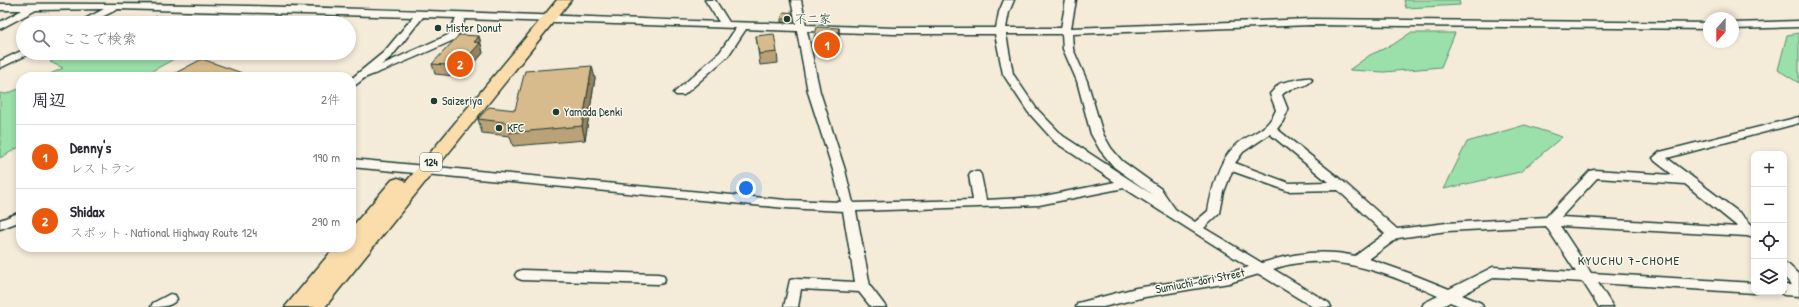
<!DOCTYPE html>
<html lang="ja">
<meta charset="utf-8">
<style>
:root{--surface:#fff;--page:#f7f7f7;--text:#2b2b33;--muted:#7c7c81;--line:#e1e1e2;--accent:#ea580c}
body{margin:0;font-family:"Patrick Hand","Klee One",sans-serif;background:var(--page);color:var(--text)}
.controls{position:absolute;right:12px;bottom:12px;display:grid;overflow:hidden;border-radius:8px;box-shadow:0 2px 6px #0003}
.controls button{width:36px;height:36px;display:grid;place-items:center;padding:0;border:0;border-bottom:1px solid var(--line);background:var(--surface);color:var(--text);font:20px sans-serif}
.compass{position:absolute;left:1703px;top:12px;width:36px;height:36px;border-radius:50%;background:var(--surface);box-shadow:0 2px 6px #0003;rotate:201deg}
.you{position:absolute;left:746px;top:188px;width:14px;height:14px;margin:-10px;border:3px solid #fff;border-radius:50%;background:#1a73e8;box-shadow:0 0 0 6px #1a73e833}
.badge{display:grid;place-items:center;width:26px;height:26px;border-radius:50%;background:var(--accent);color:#fff;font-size:13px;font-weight:700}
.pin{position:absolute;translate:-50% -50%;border:2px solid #fff;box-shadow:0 1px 4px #0006}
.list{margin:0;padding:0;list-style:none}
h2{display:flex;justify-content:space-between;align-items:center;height:52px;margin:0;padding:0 16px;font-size:17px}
h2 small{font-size:13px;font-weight:400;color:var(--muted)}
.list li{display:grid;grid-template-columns:26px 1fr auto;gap:12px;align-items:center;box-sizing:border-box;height:64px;padding:0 16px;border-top:1px solid var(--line)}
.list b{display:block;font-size:15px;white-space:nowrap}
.list p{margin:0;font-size:13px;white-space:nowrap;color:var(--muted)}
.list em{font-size:13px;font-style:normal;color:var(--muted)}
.icon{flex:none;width:22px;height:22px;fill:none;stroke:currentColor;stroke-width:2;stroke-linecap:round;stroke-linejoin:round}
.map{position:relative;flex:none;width:1799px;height:307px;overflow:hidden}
.search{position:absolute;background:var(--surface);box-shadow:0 2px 6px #0003;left:16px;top:16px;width:340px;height:44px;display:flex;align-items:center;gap:10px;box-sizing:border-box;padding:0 14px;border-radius:22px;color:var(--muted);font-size:15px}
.panel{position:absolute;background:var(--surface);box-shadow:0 2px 6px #0003;left:16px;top:72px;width:340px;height:180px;border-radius:16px}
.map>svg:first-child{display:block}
</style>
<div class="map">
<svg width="1799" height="307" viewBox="0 0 1799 307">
<rect width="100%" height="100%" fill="#f4ebd9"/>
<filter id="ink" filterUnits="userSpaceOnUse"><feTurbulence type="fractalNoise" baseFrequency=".025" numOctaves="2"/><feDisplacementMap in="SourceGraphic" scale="8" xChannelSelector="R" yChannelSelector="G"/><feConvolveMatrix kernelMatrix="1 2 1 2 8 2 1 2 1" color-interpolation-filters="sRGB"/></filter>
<g filter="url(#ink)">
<g fill="#9bdfaa" stroke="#5d8e6f">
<path d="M1404,0H1459L1460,5L1406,8Z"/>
<path d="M156,16L242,19L236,23H145Z"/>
<path d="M1410,33H1455L1441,67L1384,72L1349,70L1370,55L1394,44Z"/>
<path d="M1799,33V83L1778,70L1787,35Z"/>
<path d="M67,53H185L141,77H44L63,68L50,62Z"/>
<path d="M21,88V146L0,158V93L6,94Z"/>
<path d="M1525,125L1562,137L1520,172L1444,189L1467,142Z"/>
</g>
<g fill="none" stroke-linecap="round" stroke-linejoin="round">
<g stroke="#1f3d34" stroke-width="3">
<g id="minor">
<path d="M705,0H715L729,22L796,24L791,0H801L806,25L894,28H996L999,12L1004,0H1014L1009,12L1006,28H1061L1066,0H1076L1071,28L1311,19L1709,23V29L1311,25L1072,34L1073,49L1087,81L1103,134L1111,148L1122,161L1161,189L1175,209L1195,222L1208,211C1212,190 1218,161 1235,146C1252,131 1266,133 1276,110L1270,94C1273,91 1276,87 1279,84C1283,82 1307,77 1311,78L1312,80C1304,90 1291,85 1282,95L1288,110L1283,121L1277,129L1345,183L1397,229L1447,223L1546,217L1590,171L1594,170L1673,175L1655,161L1653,158L1660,152L1799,117V123L1667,158L1741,214L1754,227V238L1747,236L1560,226L1591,273L1754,283V292H1758L1754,293L1598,283L1613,307H1599L1583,282L1495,277L1462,295L1481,303L1483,307H1462L1450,302L1441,307H1422L1424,303L1438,296C1385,272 1330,250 1273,269L1329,303L1331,307H1313L1259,274L1229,283L1145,297L1103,307H1076L1078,303L1136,288L1220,275L1249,267L1124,188L1039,205L856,211L870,286L886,307H871L859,292L801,289L798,307H784L790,280L795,279L855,282L843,211L786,208L351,167V159L786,200L841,202L833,170L808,92L797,31L746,29L728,56L684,95H676L674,93L676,91L720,52L736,28L465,19L456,39C427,52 399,65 369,76C362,78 358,85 351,87V79L384,52L413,17L118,9L90,23H77L104,9L36,10L0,29V22L22,10H0V4C240,2 479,13 719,22ZM423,17L456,18L448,35L381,65L392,56ZM807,31L894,34H995L1003,74L1028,112L1055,142L1115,182L1039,197L986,200L981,175L979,172H971L969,175L973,200L853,203L845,170L820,92ZM1006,34H1062L1063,49L1077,81L1091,134L1100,150L1114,167L1153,195L1063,136L1036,108L1013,74ZM1270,134L1328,182L1289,183L1235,163L1243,152ZM1232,171L1288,191L1338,190L1385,234L1355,256C1323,249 1293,253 1262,263L1204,228L1220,213L1224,192ZM1597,178L1685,184L1738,227L1561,217ZM1546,226L1576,272L1493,267L1449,289L1409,273L1369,259L1398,238L1447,231Z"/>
<path d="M1799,21V27L1733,29V23Z"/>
<path d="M23,50V53H28L27,55L0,68V61Z"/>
<path d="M21,212V221L0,229V220Z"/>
<path d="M1784,263L1789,265L1799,275V296L1784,295L1778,292H1784V285H1792L1784,277Z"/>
<path d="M522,270L658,274L663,275L665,279L663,283L658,284L522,280L517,278L515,275L517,272Z"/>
<path d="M170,294L175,295L177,299C171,307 161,307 151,307L153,303Z"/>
</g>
</g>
<g stroke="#1f3d34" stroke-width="3">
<path id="highway" d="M557,0H571L325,307H285L335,247H351V228L392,180L398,178L404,180L406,182Z"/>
</g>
<use href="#minor" fill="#fbf7ec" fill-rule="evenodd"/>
<use href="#highway" fill="#fbddab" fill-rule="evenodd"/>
</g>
<g fill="#b9a178" stroke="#1f3d34">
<path d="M793,13V16L791,22H781V19Z"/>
<path d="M839,28V38L835,53L813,52V42Z"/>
<path d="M479,36L483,53L463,77L435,74L432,64Z"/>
<path d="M756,36L777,52L778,63L760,65Z"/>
<path d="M595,78L585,140L513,146L510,136L482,133L478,119L515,110Z"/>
</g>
<g fill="#968362" stroke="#1f3d34">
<path d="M793,13V16L791,22V19Z"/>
<path d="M839,28V38L835,53V43Z"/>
<path d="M479,36L483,53L463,77L460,66L474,42Z"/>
<path d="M592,66L595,78L585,140L582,126Z"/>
<path d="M242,73L244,77H235Z"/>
</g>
<g fill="#d7bb8c" stroke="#1f3d34">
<path d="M784,12L793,13L791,19H781Z"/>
<path d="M817,27L839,28L835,43L813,42Z"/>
<path d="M774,34L777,52L759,54L756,36Z"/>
<path d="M459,35L479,36L474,42L480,43L460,66L432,64Z"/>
<path d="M202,59L242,73L235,77H168Z"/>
<path d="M592,66L582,126L509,133L512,123L478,119L489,107L515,110L525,71Z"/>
<path d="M145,72L159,77H135Z"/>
</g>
</g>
<g fill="#1f3d34" stroke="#fbf7ec" stroke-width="1.5">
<circle cx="787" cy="19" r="4"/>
<circle cx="438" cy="28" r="4"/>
<circle cx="434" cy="101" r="4"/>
<circle cx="556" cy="112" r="4"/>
<circle cx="499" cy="128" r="4"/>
</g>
<g text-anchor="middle" stroke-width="3" stroke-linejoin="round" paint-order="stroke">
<rect fill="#fbf7ec" stroke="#61756b" stroke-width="1" x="420" y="153" width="22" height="18" rx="3"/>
<g font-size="11" font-weight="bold" fill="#1f3d34">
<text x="431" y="166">124</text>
</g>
<g font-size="12" fill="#1f3d34" stroke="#fbf7ec" text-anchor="start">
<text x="795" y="23">不二家</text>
<text x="446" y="32">Mister Donut</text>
<text x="442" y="105">Saizeriya</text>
<text x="564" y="116">Yamada Denki</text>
<text x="507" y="132">KFC</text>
</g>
<g font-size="12" fill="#1f3d34" stroke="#fbf7ec">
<text transform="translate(1200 281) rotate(-11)" y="4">Sumiuchi-dori Street</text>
</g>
<g font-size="13" letter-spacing="1" fill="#1f3d34" stroke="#fbf7ec">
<text x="1629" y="265">KYUCHU 7-CHOME</text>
</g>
</g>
</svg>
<div class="controls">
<button>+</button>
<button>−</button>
<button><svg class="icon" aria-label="locate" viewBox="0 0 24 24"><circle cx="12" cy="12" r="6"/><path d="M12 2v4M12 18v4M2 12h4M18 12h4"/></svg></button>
<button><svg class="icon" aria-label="layers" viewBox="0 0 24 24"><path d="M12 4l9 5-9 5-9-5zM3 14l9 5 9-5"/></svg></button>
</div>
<svg class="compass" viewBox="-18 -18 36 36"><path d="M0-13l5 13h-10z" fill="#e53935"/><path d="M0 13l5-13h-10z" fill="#7c7c81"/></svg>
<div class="you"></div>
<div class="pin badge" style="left:827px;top:45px">1</div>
<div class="pin badge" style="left:460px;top:64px">2</div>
<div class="search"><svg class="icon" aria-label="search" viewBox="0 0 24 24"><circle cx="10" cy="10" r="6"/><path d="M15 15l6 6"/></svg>ここで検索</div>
<section class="panel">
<h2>周辺<small>2件</small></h2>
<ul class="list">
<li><span class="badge">1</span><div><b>Denny's</b><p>レストラン</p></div><em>190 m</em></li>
<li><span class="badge">2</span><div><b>Shidax</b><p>スポット · National Highway Route 124</p></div><em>290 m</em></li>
</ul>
</section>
</div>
